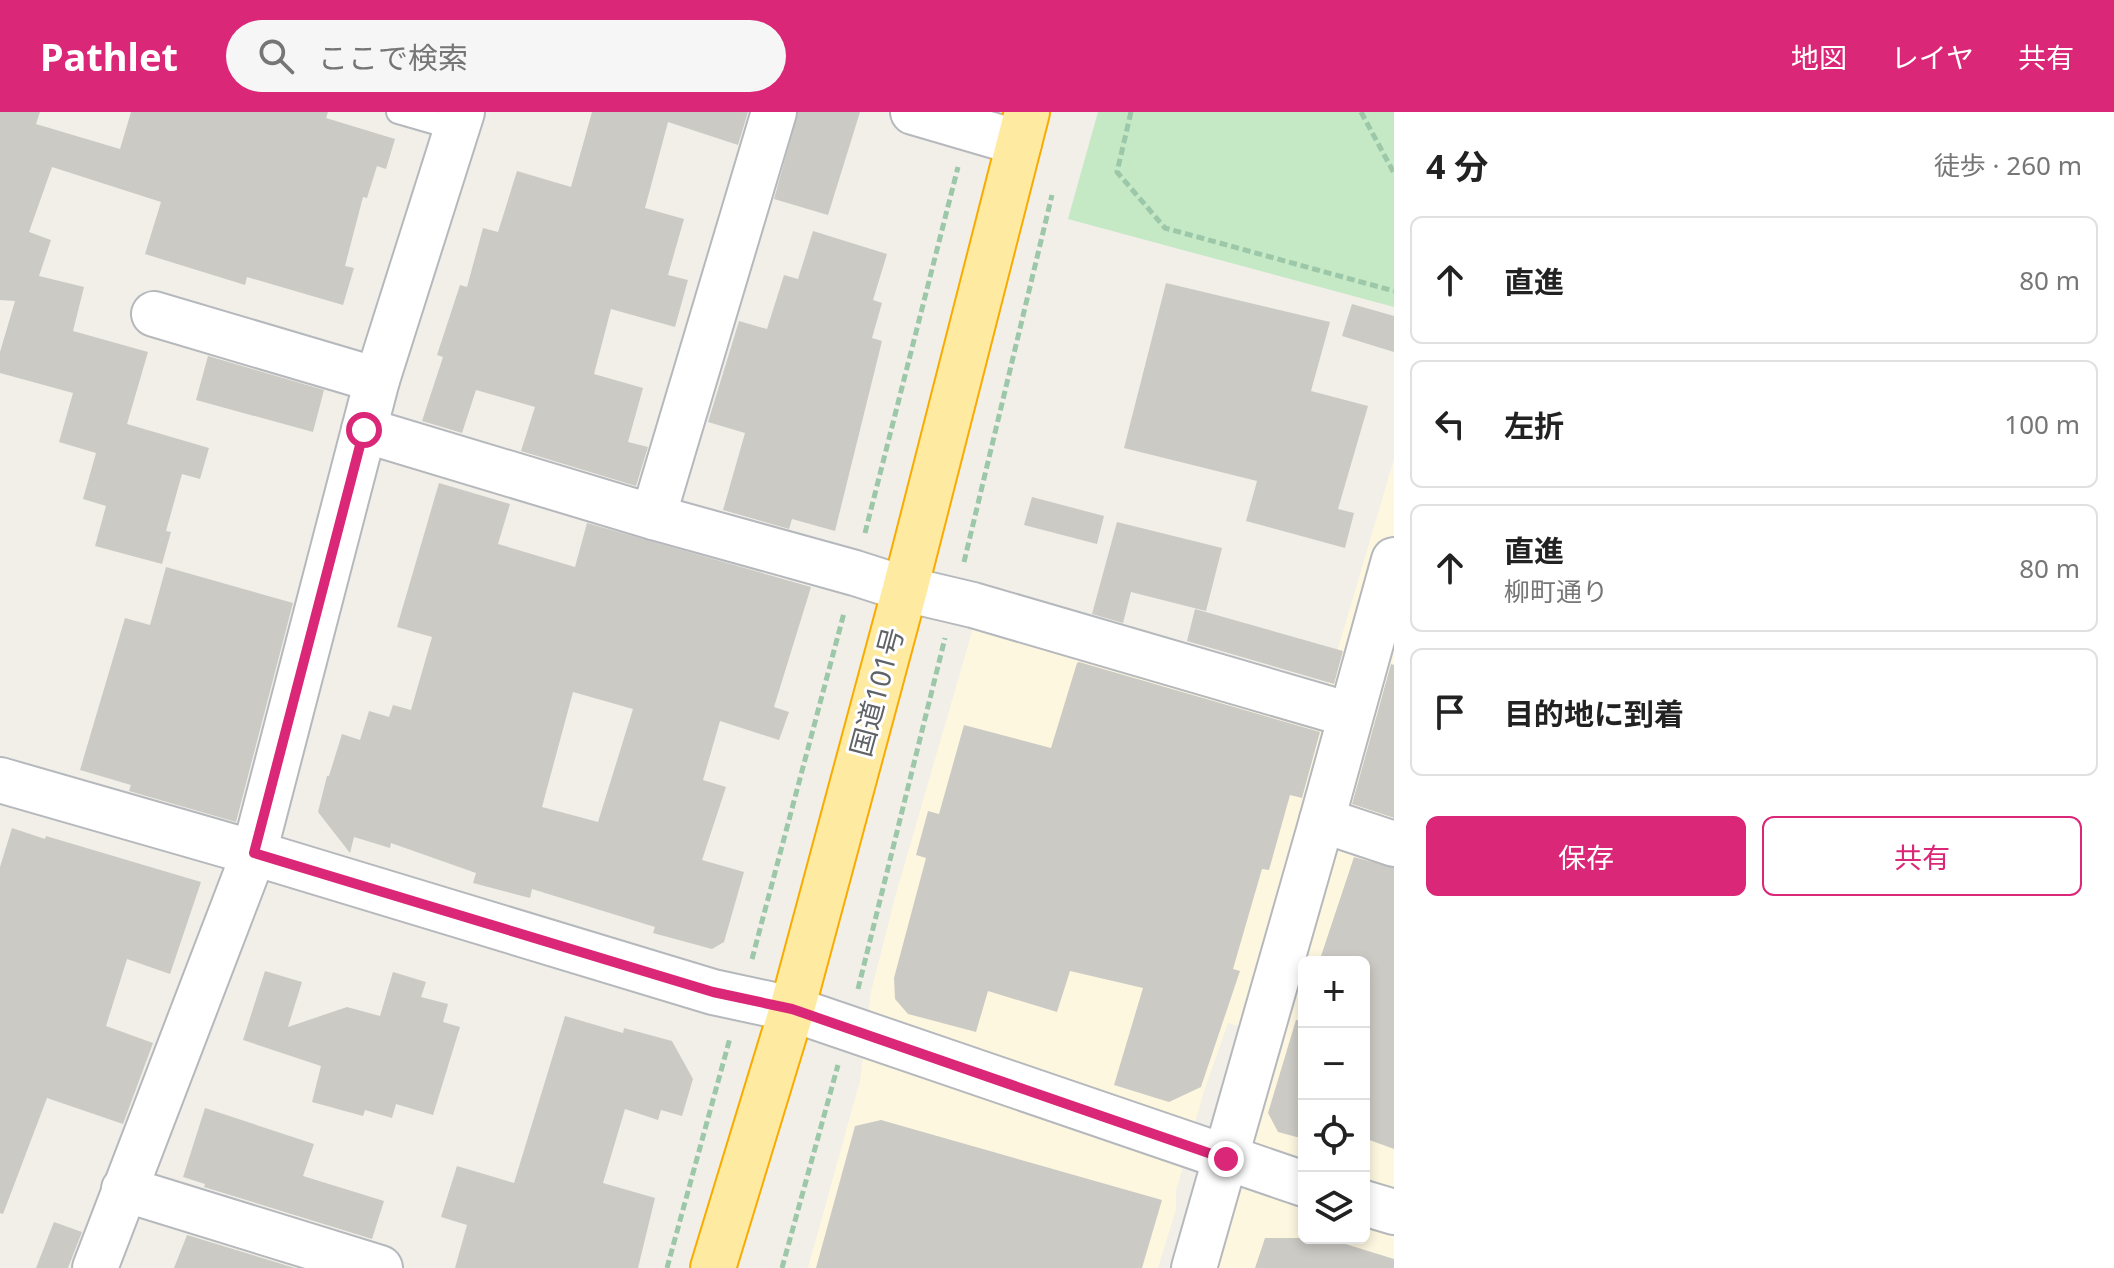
<!DOCTYPE html>
<html lang="ja">
<meta charset="utf-8">
<style>
:root{--surface:#fff;--page:#f6f6f6;--text:#222;--muted:#767676;--line:#e0e0e0;--accent:#db2777}
body{margin:0;font-family:"Noto Sans","Noto Sans JP",sans-serif;background:var(--page);color:var(--text)}
.controls{position:absolute;right:24px;bottom:24px;display:grid;overflow:hidden;border-radius:12px;box-shadow:0 4px 12px #0003}
.controls button{width:72px;height:72px;display:grid;place-items:center;padding:0;border:0;border-bottom:2px solid var(--line);background:var(--surface);color:var(--text);font:40px sans-serif}
.stop{position:absolute;width:24px;height:24px;margin:-18px;border:6px solid #db2777;border-radius:50%;background:#fff}
.stop.end{background:#db2777;border-color:#fff;box-shadow:0 2px 8px #0008}
.list{margin:0;padding:0;list-style:none}
h2{display:flex;justify-content:space-between;align-items:center;height:104px;margin:0;padding:0 32px;font-size:34px}
h2 small{font-size:26px;font-weight:400;color:var(--muted)}
.list li{display:grid;grid-template-columns:52px 1fr auto;gap:24px;align-items:center;box-sizing:border-box;height:128px;margin:0 16px 16px;padding:0 16px;border:2px solid var(--line);border-radius:12px}
.list b{display:block;font-size:30px;white-space:nowrap}
.list p{margin:0;font-size:26px;white-space:nowrap;color:var(--muted)}
.list em{font-size:26px;font-style:normal;color:var(--muted)}
.actions{display:flex;gap:16px;padding:24px 32px}
.actions a{flex:1;padding:18px 0;border:2px solid var(--accent);border-radius:12px;text-align:center;font-size:28px;color:var(--accent)}
.actions .main{background:var(--accent);color:#fff}
.icon{flex:none;width:44px;height:44px;fill:none;stroke:currentColor;stroke-width:2;stroke-linecap:round;stroke-linejoin:round}
.map{position:relative;flex:none;width:1394px;height:1156px;overflow:hidden}
header{display:flex;align-items:center;gap:48px;box-sizing:border-box;height:112px;padding:0 40px;background:var(--accent);color:#fff}
header strong{font-size:38px}
nav{display:flex;gap:44px;margin-inline-start:auto;font-size:28px}
.search{width:560px;height:72px;background:var(--page);display:flex;align-items:center;gap:20px;box-sizing:border-box;padding:0 28px;border-radius:44px;color:var(--muted);font-size:30px}
main{display:flex}
aside{flex:1;background:var(--surface)}
.map>svg:first-child{display:block}
</style>
<header>
<strong>Pathlet</strong>
<div class="search"><svg class="icon" aria-label="search" viewBox="0 0 24 24"><circle cx="10" cy="10" r="6"/><path d="M15 15l6 6"/></svg>ここで検索</div>
<nav><a>地図</a><a>レイヤ</a><a>共有</a></nav>
</header>
<main>
<div class="map">
<svg width="1394" height="1156" viewBox="0 0 1394 1156">
<rect width="100%" height="100%" fill="#f1efe8"/>
<path fill="#fef7e0" fill-rule="evenodd" d="M1394,347V1156H1214L1285,927L1228,911L1203,982L1176,1079V1097L1158,1156H808L860,969L871,880L896,782L976,506L1317,608ZM1304,850H1364V1126H1304Z"/>
<path fill="#c5e8c5" d="M1098,0H1394V195L1068,107Z"/>
<g fill="#cccac5" fill-rule="evenodd">
<path d="M0,0H40L36,12L120,37L131,0H328L326,6L395,27L386,57L377,54L367,86L363,85L345,154L354,156L343,193L247,165L245,173L145,142L161,90L52,55L29,120L51,128L39,164L84,175L73,219L148,240L127,312L209,336L200,367L182,362L166,419L171,420L162,452L95,434L106,394L83,387L96,341L59,330L73,281L0,261V240L15,189L0,188Z"/>
<path d="M592,0H748L738,33L668,10L645,96L684,107L668,163L688,168L675,215L611,197L594,262L643,276L628,330L648,335L636,374L521,339L535,295L476,278L462,321L422,309L443,245L437,243L460,173L467,175L483,116L498,120L517,59L571,75Z"/>
<path d="M798,0H860L828,103L774,87Z"/>
<path d="M813,119L887,142L873,188L882,191L872,226L882,229L835,419L792,407L789,417L723,398L745,321L708,310L739,209L767,217L784,163L798,167Z"/>
<path d="M1166,171L1330,210L1311,279L1368,294L1338,397L1354,401L1345,436L1246,409L1257,369L1124,336Z"/>
<path d="M1352,192L1394,204V240L1342,224Z"/>
<path d="M208,244L324,278L313,320L196,288Z"/>
<path d="M439,371L510,392L498,432L575,455L587,411L811,475L774,595L789,600L779,628L720,609L703,668L726,675L702,748L744,760L724,830L712,837L653,821L655,815L532,777L530,786L473,771L476,761L391,731L390,736L354,725L350,741L318,700L327,664H329L342,622L360,628L369,599L389,605L393,593L411,598L432,525L397,515ZM573,580L633,597L598,710L542,695Z"/>
<path d="M1032,385L1104,404L1097,432L1024,413Z"/>
<path d="M1117,410L1222,436L1206,499L1131,480L1123,511L1092,502Z"/>
<path d="M166,455L293,491L236,710L129,679L131,673L80,658L125,506L150,513Z"/>
<path d="M1195,497L1343,539L1334,572L1187,529Z"/>
<path d="M1079,550L1320,620L1302,686L1290,683L1269,758L1262,757L1233,857L1240,859L1201,975L1169,990L1114,973L1143,876L1070,859L1057,900L988,879L976,920L908,902L895,887L894,866L926,746L916,743L928,699L939,702L964,613L1051,636L1077,551Z"/>
<path d="M1391,552L1394,553V706L1352,692Z"/>
<path d="M12,716L45,727L46,724L201,770L170,862L127,847L106,914L153,931L123,1012L47,986L3,1102L0,1101V755Z"/>
<path d="M1354,745L1394,756V1037L1364,1026V850H1319Z"/>
<path d="M265,859L302,870L288,915L347,895L380,904L393,860L426,870L421,885L448,892L443,910L460,915L433,1003L396,992L392,1006L365,998L363,1004L312,990L321,954L243,928Z"/>
<path d="M565,904L623,921L624,916L672,929L693,967L682,1004L661,998L658,1008L625,997L603,1071L655,1086L638,1156H455L467,1113L441,1105L457,1054L514,1071Z"/>
<path d="M1296,908L1304,909V1027L1278,1020L1268,1001Z"/>
<path d="M205,996L314,1032L303,1064L384,1089L372,1127L204,1075L205,1072L183,1065Z"/>
<path d="M881,1008L1162,1088L1142,1156H816L855,1014Z"/>
<path d="M54,1110L82,1120L68,1156H36Z"/>
<path d="M187,1123L295,1156H174Z"/>
<path d="M1265,1126H1326L1394,1147V1156H1255Z"/>
</g>
<g fill="none" stroke-linecap="round" stroke-linejoin="round">
<g stroke="#b5b8bc" stroke-width="26">
<path id="service" d="M398,0L457,17"/>
</g>
<g stroke="#b5b8bc" stroke-width="48">
<g id="minor">
<path d="M913,0L1019,31"/>
<path d="M154,202L377,268"/>
<path d="M364,318L653,405L855,461L905,477L973,493L1350,603"/>
<path d="M653,405L774,0"/>
<path d="M0,668L254,741L713,880L792,897"/>
<path d="M1322,708L1394,732"/>
<path d="M124,1077L380,1156"/>
<path d="M95,1156L254,741"/>
<path d="M1194,1156L1322,708L1394,448"/>
</g>
</g>
<g stroke="#b5b8bc" stroke-width="48">
<g id="tertiary">
<path d="M254,741L377,268L462,0"/>
<path d="M792,897L1304,1072"/>
<path d="M1364,1091L1394,1100"/>
</g>
</g>
<g stroke="#f9ab00" stroke-width="48">
<path id="trunk" d="M713,1156L792,897L905,477L1027,0"/>
</g>
<g stroke="#9cc7a9" stroke-width="5" stroke-dasharray="8 4" stroke-linecap="butt">
<path d="M1131,0L1117,60L1165,116L1394,179"/>
<path d="M1361,0L1394,61"/>
<path d="M865,421L958,55"/>
<path d="M964,450L1052,83"/>
<path d="M752,847L844,501"/>
<path d="M858,877L945,526"/>
<path d="M667,1156L730,926"/>
<path d="M782,1156L838,953"/>
</g>
<use href="#service" stroke="#fff" stroke-width="22"/>
<use href="#minor" stroke="#fff" stroke-width="44"/>
<use href="#tertiary" stroke="#fff" stroke-width="44"/>
<use href="#trunk" stroke="#feeaa1" stroke-width="44"/>
</g>
<g fill="none" stroke-linecap="round" stroke-linejoin="round">
<path stroke="#db2777" stroke-width="10" d="M364,318L254,741L713,880L792,897L1226,1047"/>
</g>
<g text-anchor="middle" stroke-width="6" stroke-linejoin="round" paint-order="stroke">
<g font-size="28" fill="#5f6368" stroke="#fff">
<text transform="translate(877 580) rotate(-75)" y="10">国道101号</text>
</g>
</g>
</svg>
<div class="controls">
<button>+</button>
<button>−</button>
<button><svg class="icon" aria-label="locate" viewBox="0 0 24 24"><circle cx="12" cy="12" r="6"/><path d="M12 2v4M12 18v4M2 12h4M18 12h4"/></svg></button>
<button><svg class="icon" aria-label="layers" viewBox="0 0 24 24"><path d="M12 4l9 5-9 5-9-5zM3 14l9 5 9-5"/></svg></button>
</div>
<div class="stop" style="left:364px;top:318px"></div>
<div class="stop end" style="left:1226px;top:1047px"></div>
</div>
<aside>
<h2>4 分<small>徒歩 · 260 m</small></h2>
<ul class="list">
<li><svg class="icon" aria-label="ahead" viewBox="0 0 24 24"><path d="M12 20V5M6 11l6-6 6 6"/></svg><div><b>直進</b></div><em>80 m</em></li>
<li><svg class="icon" aria-label="left" viewBox="0 0 24 24"><path d="M17 20v-9H6M10 6l-5 5 5 5"/></svg><div><b>左折</b></div><em>100 m</em></li>
<li><svg class="icon" aria-label="ahead" viewBox="0 0 24 24"><path d="M12 20V5M6 11l6-6 6 6"/></svg><div><b>直進</b><p>柳町通り</p></div><em>80 m</em></li>
<li><svg class="icon" aria-label="arrive" viewBox="0 0 24 24"><path d="M6 21V4h12l-3 4 3 4H6"/></svg><div><b>目的地に到着</b></div></li>
</ul>
<div class="actions"><a class="main">保存</a><a>共有</a></div>
</aside>
</main>
